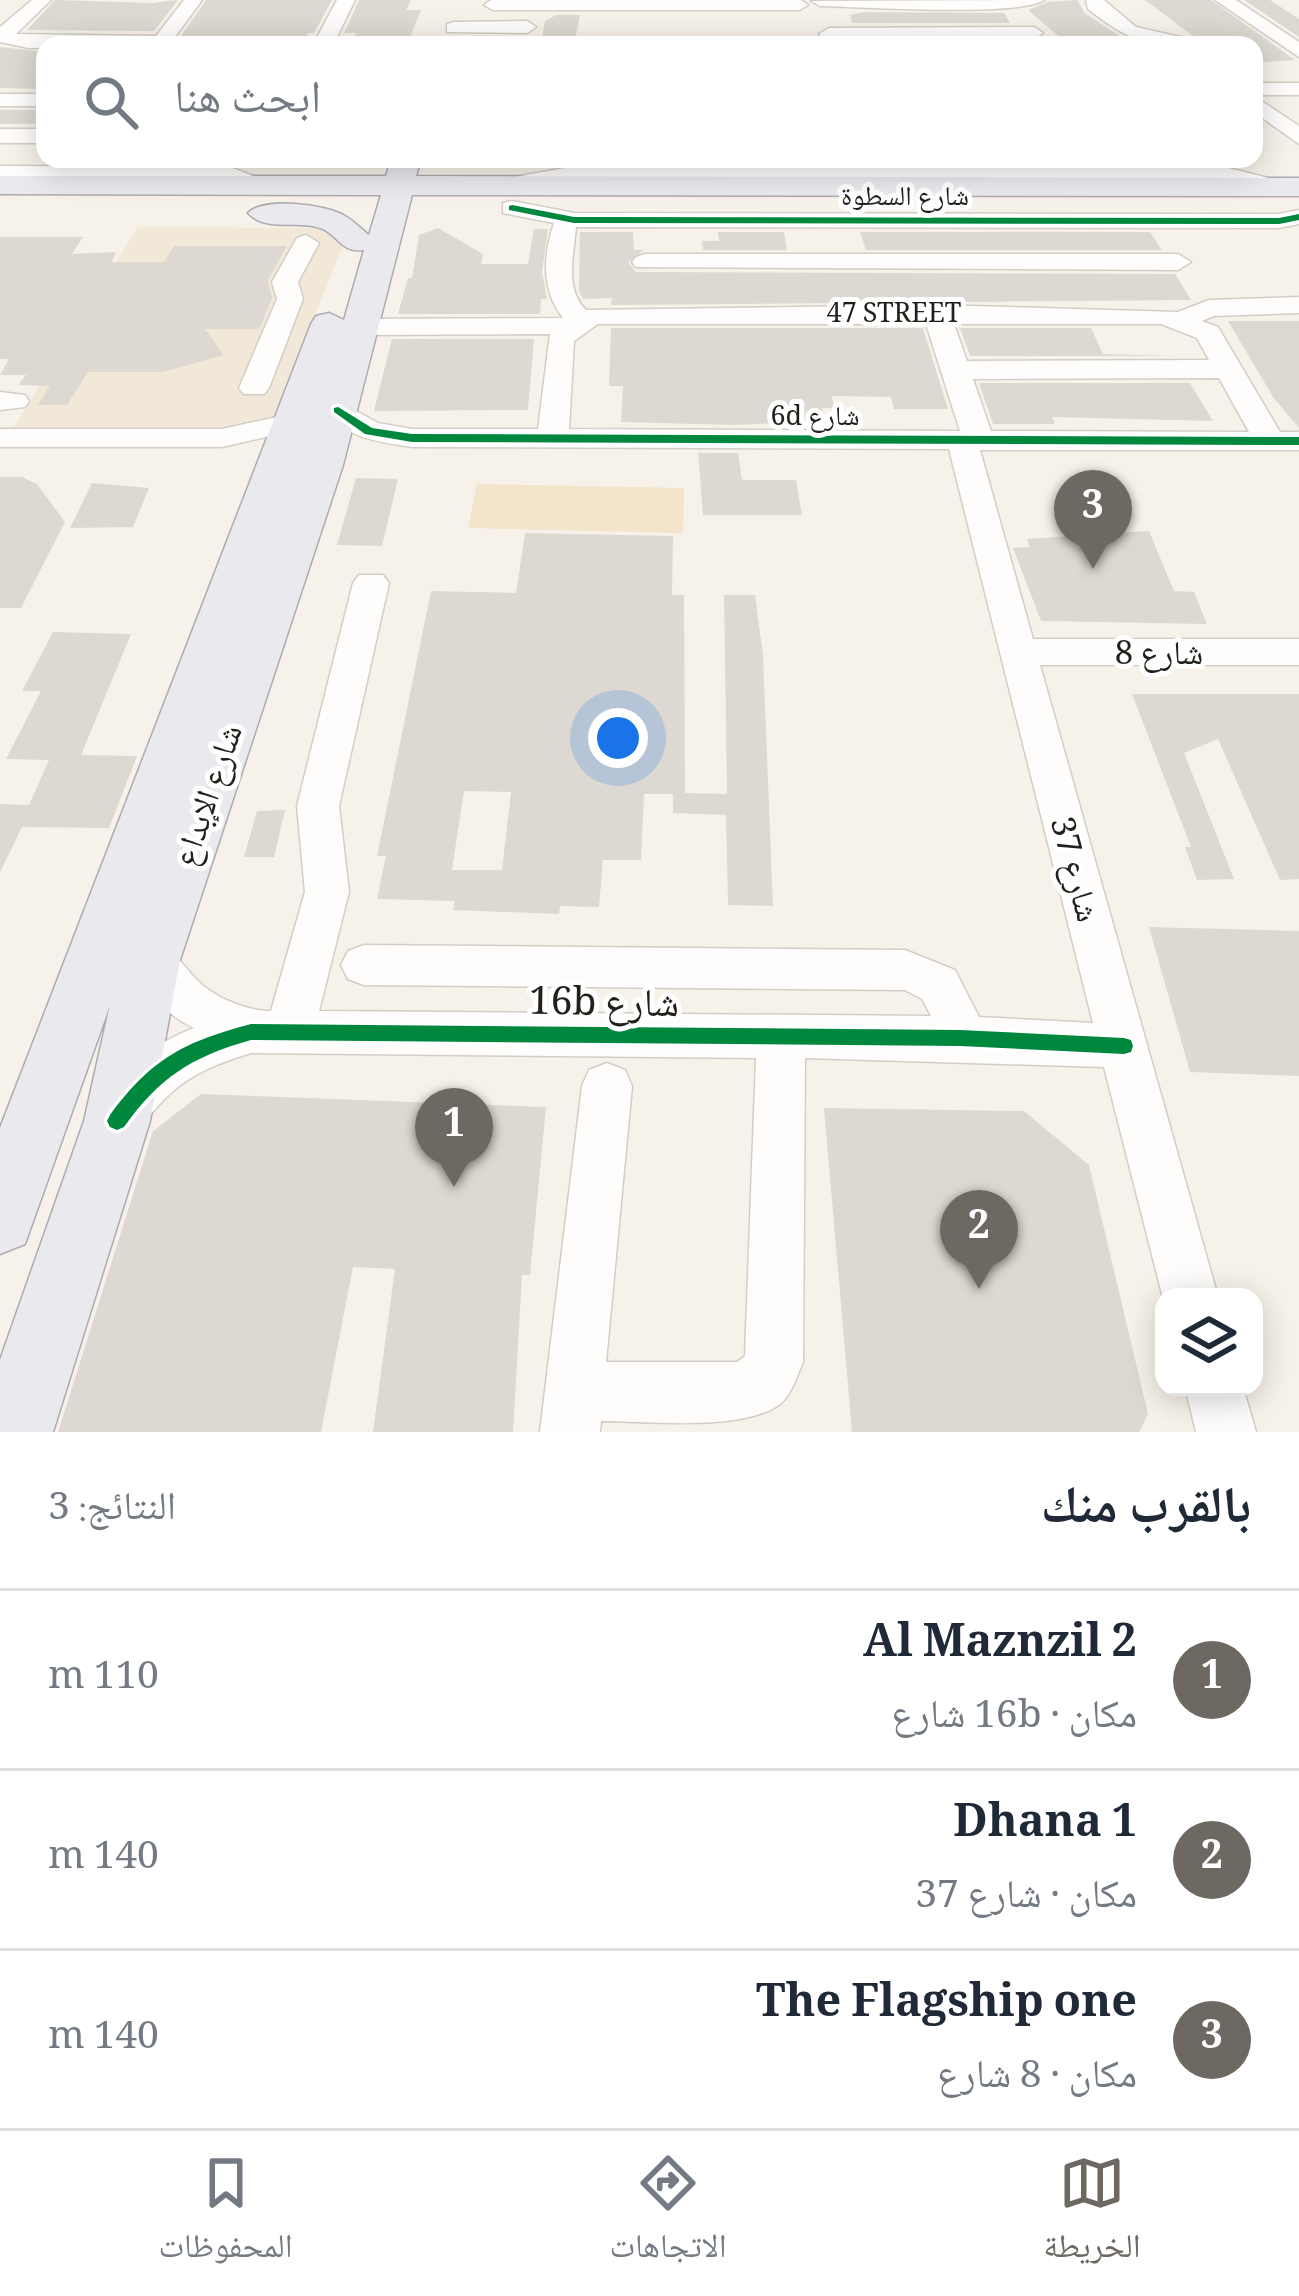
<!DOCTYPE html>
<html lang="ar">
<meta charset="utf-8">
<style>
:root{--surface:#fff;--page:#f6f6f7;--text:#1f2937;--muted:#747a83;--line:#e0e1e3;--accent:#6d6962}
body{margin:0;font-family:Georgia,"Noto Naskh Arabic",serif;background:var(--page);color:var(--text);direction:rtl}
.controls{position:absolute;right:36px;bottom:36px;display:grid;overflow:hidden;border-radius:24px;box-shadow:0 6px 30px #0003}
.controls button{width:108px;height:108px;display:grid;place-items:center;padding:0;border:0;border-bottom:3px solid var(--line);background:var(--surface);color:var(--text);font:60px sans-serif}
.you{position:absolute;left:618px;top:738px;width:42px;height:42px;margin:-30px;border:9px solid #fff;border-radius:50%;background:#1a73e8;box-shadow:0 0 0 18px #1a73e833}
.badge{display:grid;place-items:center;width:78px;height:78px;border-radius:50%;background:var(--accent);color:#fff;font-size:39px;font-weight:700}
.pin{position:absolute;translate:-50% -99px;filter:drop-shadow(0 3px 6px #0008)}
.pin::after{content:'';position:absolute;top:63px;width:42px;height:36px;background:inherit;clip-path:polygon(0 0,100% 0,50% 100%)}
.list{margin:0;padding:0;list-style:none}
h2{display:flex;justify-content:space-between;align-items:center;height:156px;margin:0;padding:0 48px;font-size:51px}
h2 small{font-size:39px;font-weight:400;color:var(--muted)}
.list li{display:grid;grid-template-columns:78px 1fr auto;gap:36px;align-items:center;box-sizing:border-box;height:180px;padding:0 48px;border-top:3px solid var(--line)}
.list b{display:block;font-size:45px;white-space:nowrap}
.list p{margin:0;font-size:39px;white-space:nowrap;color:var(--muted)}
.list em{font-size:39px;font-style:normal;color:var(--muted)}
.icon{flex:none;width:66px;height:66px;fill:none;stroke:currentColor;stroke-width:2;stroke-linecap:round;stroke-linejoin:round}
.map{position:relative;flex:none;width:1299px;height:1432px;overflow:hidden;direction:ltr}
.search{position:absolute;background:var(--surface);box-shadow:0 6px 30px #0003;left:36px;right:36px;top:36px;height:132px;display:flex;align-items:center;gap:30px;box-sizing:border-box;padding:0 42px;border-radius:24px;color:var(--muted);font-size:45px}
.sheet{height:696px;background:var(--surface)}
nav{display:flex;justify-content:space-around;align-items:center;box-sizing:border-box;height:168px;border-top:3px solid var(--line);background:var(--surface);font-size:33px;color:var(--muted)}
nav a{display:grid;justify-items:center;gap:6px}
nav .on{color:var(--accent)}
.map>svg:first-child{display:block}
</style>
<div class="map">
<svg width="1299" height="1432" viewBox="0 0 1299 1432">
<rect width="100%" height="100%" fill="#f7f2e9"/>
<path fill="#f1e8d7" d="M138,227L327,228L344,243L272,421L246,432L12,430Z"/>
<path fill="#f3e4cb" d="M477,484L684,488L683,533L468,528Z"/>
<g fill="#ddd9d2" fill-rule="evenodd">
<path d="M55,0L151,3L178,0L154,31L27,30Z"/>
<path d="M206,0H332L314,33H308L302,45H175Z"/>
<path d="M359,0H411L406,10H421L408,42L352,41L356,33H344Z"/>
<path d="M1077,0L1085,13L1133,45H1069L1028,10L1048,2Z"/>
<path d="M1145,0H1211L1295,60L1254,63V45H1205Z"/>
<path d="M1244,0H1270L1299,19V37Z"/>
<path d="M864,12L1004,13L1010,23H852L850,15Z"/>
<path d="M556,15H580L574,45H541L545,21Z"/>
<path d="M0,47L45,52V89L0,88Z"/>
<rect x="0" y="110" width="45" height="14"/>
<path d="M438,228L483,254L481,264H528L534,229H548L542,272L547,299H541L540,314H398L408,278H412L419,235Z"/>
<path d="M580,232H633L634,250H644L628,262L636,272L1175,274L1191,300L611,305L612,298L583,299L579,291Z"/>
<path d="M718,232H784L787,250H703L702,241H719Z"/>
<path d="M860,232H1150L1162,250H866Z"/>
<path d="M0,237H83L72,254L116,252L112,262H164L174,246H287L268,280L272,299L259,329H205L224,355L163,372H88L67,405H38L50,386L18,385L26,375H0L9,359H0Z"/>
<path d="M1228,321H1299V428L1273,397Z"/>
<path d="M611,328H923L948,409H894L891,397L832,396L834,408H822L825,421L735,425L621,422L623,386H609Z"/>
<path d="M960,328H1091L1103,354L1174,356H970Z"/>
<path d="M392,339H534L528,410L374,411Z"/>
<path d="M979,383H1190L1213,421L1052,417L1055,424H993Z"/>
<path d="M698,453H738L742,480H796L802,515H703Z"/>
<path d="M0,477H22L37,484L65,522L21,608H0Z"/>
<path d="M356,478L398,479L382,546L337,545Z"/>
<path d="M92,483L149,488L133,527L70,528Z"/>
<path d="M1149,531L1174,591L1194,592L1207,624L1041,621L1013,548L1030,547L1027,539Z"/>
<path d="M525,533L673,536L672,595H684L685,793L727,794L724,595H755L763,655L773,906L728,905L726,815L673,813V794H644L641,860H603L599,907L560,906L559,914L453,910L455,901L377,899L386,856H377L431,591L516,593ZM464,791L511,792L502,870H452Z"/>
<path d="M53,632L131,634L81,755L137,756L109,828L22,827L0,872V804L29,805L49,760L6,759L41,691H22Z"/>
<path d="M1132,694H1299V879L1280,880L1218,739L1184,753L1234,879L1197,880L1185,847H1191Z"/>
<path d="M285,810L274,857H244L257,811Z"/>
<path d="M1149,927L1299,931V1076L1190,1072Z"/>
<path d="M201,1094L546,1107L530,1275H522L513,1432H373L395,1269L353,1267L321,1432H58L153,1131Z"/>
<path d="M824,1108L1024,1111L1089,1165L1148,1414L1139,1432H852Z"/>
</g>
<g fill="none" stroke-linecap="round" stroke-linejoin="round">
<g stroke="#d2cec7" stroke-width="3">
<g id="minor">
<path d="M32,0H51L16,34L156,36L184,0H202L169,45L29,48L0,42V27Z"/>
<path d="M337,0H355L333,45H313Z"/>
<path d="M491,0H801L808,5L799,10H493L484,5Z"/>
<path d="M1044,0C1020,17 860,7 820,6L811,1Z"/>
<path d="M1086,0H1104L1136,27L1180,37C1150,56 1111,27 1088,9Z"/>
<path d="M1215,0H1236L1299,42V57Z"/>
<path d="M454,22L527,21L536,27L527,33L447,32V24Z"/>
<path d="M829,28L1034,27L1043,33L1034,39L822,38L819,34Z"/>
<rect x="1254" y="83" width="45" height="12"/>
<rect x="0" y="94" width="45" height="12"/>
<path d="M1254,96L1299,126V144L1254,112Z"/>
<rect x="0" y="129" width="45" height="14"/>
<path d="M0,166L230,167L277,185L265,192L228,181L0,180Z"/>
<path d="M576,166L1228,168L1285,182L1289,187L1277,194L1228,182L576,180L509,192L497,185L509,178Z"/>
<path d="M512,201L574,213L1279,214L1299,210V224L1279,228L576,227C574,255 564,289 586,310L936,305L1178,312L1209,300L1299,297V313L1214,316L1202,321L1218,327L1280,432H1299V450H980L1033,639H1299V665H1040L1218,1297H1164V1302L1104,1067L805,1058L803,1362C797,1376 792,1394 780,1404C743,1432 648,1421 601,1421L600,1432H540L582,1086L589,1070L607,1063L625,1070L632,1086L606,1362H737L745,1356L756,1058L251,1053C222,1062 194,1072 171,1093C155,1107 148,1122 127,1130L109,1124L102,1107C120,1067 154,1044 194,1028C166,1015 141,988 127,960L134,946C173,932 181,972 209,990C226,1002 251,1011 271,1011L305,892L297,806L353,583L359,575H383L389,583L339,806L349,892L319,1011L931,1016L922,999L905,990L364,985L348,979L341,965L348,951L364,945L905,950L955,970L979,1017L1093,1023L949,449L412,447C378,442 346,438 323,410L338,401L378,423L412,429H538L550,334L360,335L346,327L360,319L563,318C541,290 543,256 554,223L503,213V203ZM598,324H926L960,431L569,429L574,341ZM954,324H1161L1197,338L1209,360L967,361ZM1219,378L1249,432L991,431L973,379Z"/>
<path d="M306,235L319,243L298,282L303,299L269,388L264,394H244L239,388L277,299L272,282L297,238Z"/>
<path d="M645,254H1178L1191,262L1178,270L636,267L632,262L636,257Z"/>
<path d="M0,392L25,395L29,401L25,407L0,410Z"/>
<path d="M295,413L306,416L310,422L306,428L222,447H0V429H222Z"/>
<path d="M1185,1387H1243L1256,1432H1196Z"/>
</g>
</g>
<g stroke="#aeaab1" stroke-width="3">
<path id="major" d="M391,159H421L416,176L1299,178V196L412,195L343,465L180,960L150,1121L53,1432H0V1360L84,1121L110,1005L25,1244L0,1254V1128L311,324L316,316L329,313L344,320L364,250C342,253 340,238 323,229C300,219 266,233 248,213C263,197 326,204 345,216C354,221 361,229 369,235L381,195L0,194V176H386Z"/>
</g>
<use href="#minor" fill="#fefdfc" fill-rule="evenodd"/>
<use href="#major" fill="#eae9ee" fill-rule="evenodd"/>
<g stroke="#fff" stroke-width="7">
<g id="cycleway">
<path d="M512,205L574,217L1279,218L1299,214V220L1279,224L574,223L509,210V206Z"/>
<path d="M338,407L372,428L412,434L1299,437V445L412,442L365,434L334,412V408Z"/>
<path d="M251,1024L960,1030L1124,1038L1131,1040L1133,1046L1131,1052L1124,1054L960,1046L251,1040C191,1057 160,1077 124,1127L117,1130L110,1127L107,1121L110,1115C152,1058 184,1042 251,1024Z"/>
</g>
</g>
<use href="#cycleway" fill="#00873e" fill-rule="evenodd"/>
</g>
<g text-anchor="middle" stroke-width="10" stroke-linejoin="round" paint-order="stroke">
<g font-size="27" fill="#231f1a" stroke="#fff">
<text x="905" y="205">شارع السطوة</text>
<text x="894" y="322">47 STREET</text>
<text x="815" y="425">6d شارع</text>
</g>
<g font-size="33" fill="#231f1a" stroke="#fff">
<text x="1159" y="664">8 شارع</text>
<text transform="translate(207 795) rotate(-71)" y="12">شارع الإبداع</text>
<text transform="translate(1076 869) rotate(75)" y="12">شارع 37</text>
</g>
<g font-size="39" fill="#231f1a" stroke="#fff">
<text transform="translate(604 1001) rotate(1)" y="14">16b شارع</text>
</g>
</g>
</svg>
<div class="controls">
<button><svg class="icon" aria-label="layers" viewBox="0 0 24 24"><path d="M12 4l9 5-9 5-9-5zM3 14l9 5 9-5"/></svg></button>
</div>
<div class="you"></div>
<div class="pin badge" style="left:454px;top:1187px">1</div>
<div class="pin badge" style="left:979px;top:1289px">2</div>
<div class="pin badge" style="left:1093px;top:569px">3</div>
<div class="search"><svg class="icon" aria-label="search" viewBox="0 0 24 24"><circle cx="10" cy="10" r="6"/><path d="M15 15l6 6"/></svg>ابحث هنا</div>
</div>
<section class="sheet">
<h2>بالقرب منك<small>النتائج: 3</small></h2>
<ul class="list">
<li><span class="badge">1</span><div><b>Al Maznzil 2</b><p>مكان · 16b شارع</p></div><em>110 m</em></li>
<li><span class="badge">2</span><div><b>Dhana 1</b><p>مكان · شارع 37</p></div><em>140 m</em></li>
<li><span class="badge">3</span><div><b>The Flagship one</b><p>مكان · 8 شارع</p></div><em>140 m</em></li>
</ul>
</section>
<nav>
<a class="on"><svg class="icon" aria-label="map" viewBox="0 0 24 24"><path d="M3 6l6-2 6 2 6-2v14l-6 2-6-2-6 2zM9 4v14M15 6v14"/></svg>الخريطة</a>
<a><svg class="icon" aria-label="directions" viewBox="0 0 24 24"><path d="M12 3l9 9-9 9-9-9zM9 14v-3h6M13 9l2 2-2 2"/></svg>الاتجاهات</a>
<a><svg class="icon" aria-label="saved" viewBox="0 0 24 24"><path d="M7 4h10v16l-5-4-5 4z"/></svg>المحفوظات</a>
</nav>
